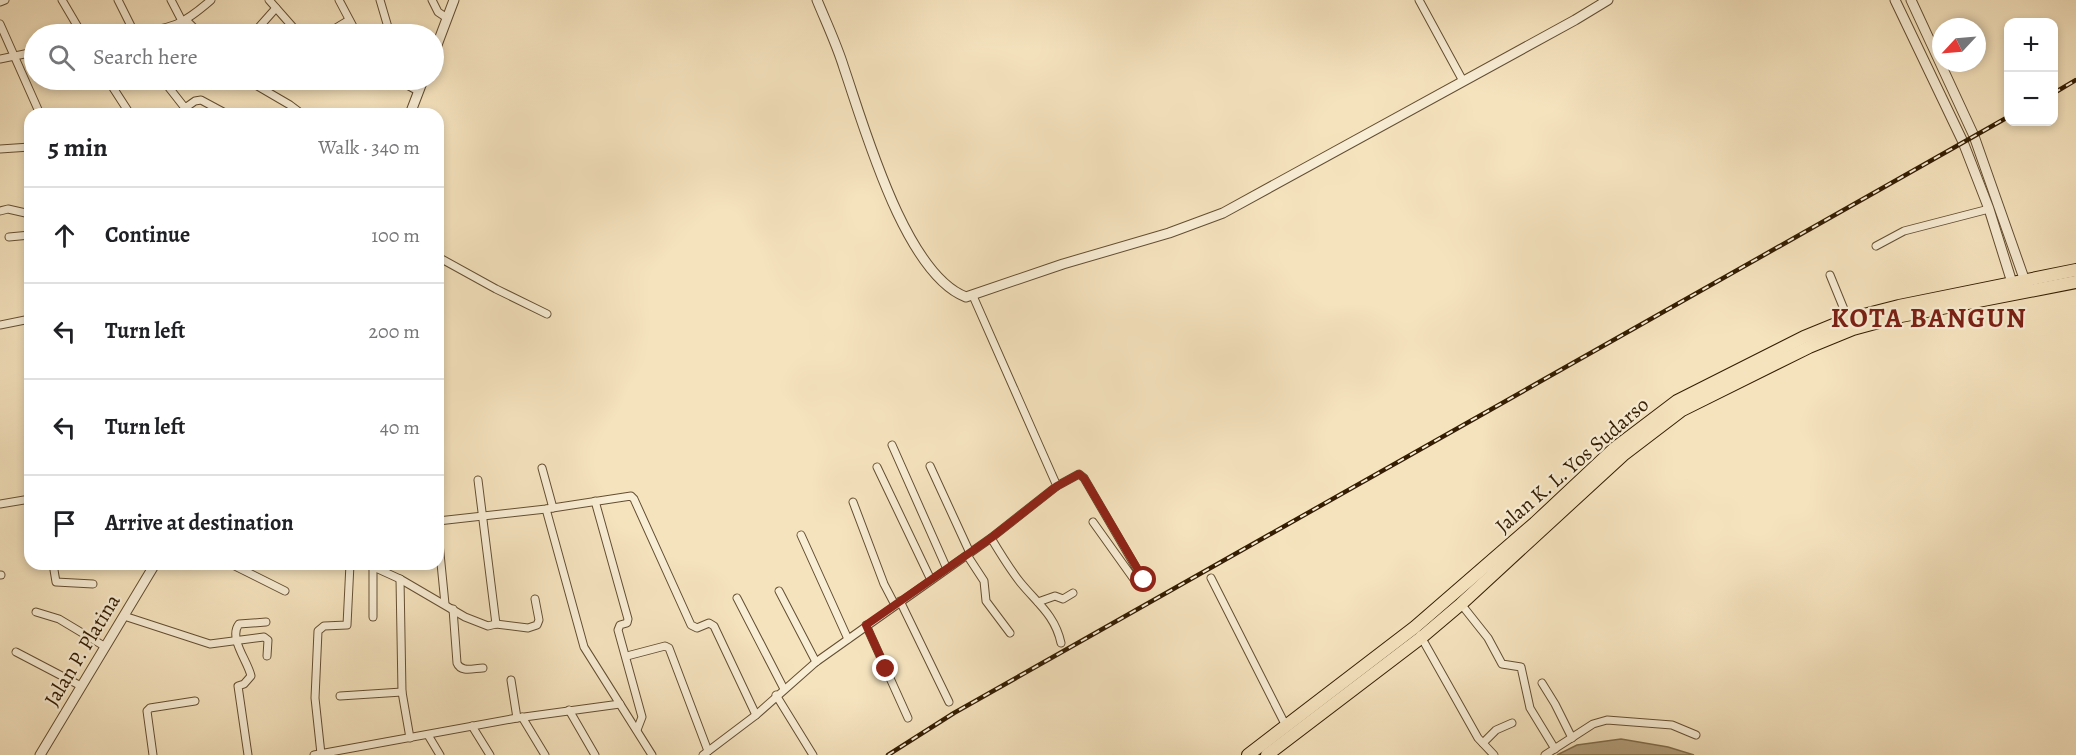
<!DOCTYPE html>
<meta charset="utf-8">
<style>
:root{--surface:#fff;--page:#f2f2f2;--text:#202124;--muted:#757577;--line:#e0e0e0}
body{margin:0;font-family:Alegreya,serif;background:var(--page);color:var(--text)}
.controls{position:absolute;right:18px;top:18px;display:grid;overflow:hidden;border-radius:12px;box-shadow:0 3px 9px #0003}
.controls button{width:54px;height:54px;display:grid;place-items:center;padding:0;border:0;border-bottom:2px solid var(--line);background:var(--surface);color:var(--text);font:30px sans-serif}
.compass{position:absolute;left:1932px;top:18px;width:54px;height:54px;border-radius:50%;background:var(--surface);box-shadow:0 3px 9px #0003;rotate:244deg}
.stop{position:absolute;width:18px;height:18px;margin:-14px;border:4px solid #8f2418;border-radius:50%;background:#fff}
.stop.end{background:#8f2418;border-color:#fff;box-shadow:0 2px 6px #0008}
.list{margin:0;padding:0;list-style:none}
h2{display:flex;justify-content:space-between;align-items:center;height:78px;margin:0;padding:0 24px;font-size:26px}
h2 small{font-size:20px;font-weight:400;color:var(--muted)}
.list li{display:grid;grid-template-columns:39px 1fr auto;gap:18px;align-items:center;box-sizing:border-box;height:96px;padding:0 24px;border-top:2px solid var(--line)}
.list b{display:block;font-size:22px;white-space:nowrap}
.list em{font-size:20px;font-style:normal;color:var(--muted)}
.icon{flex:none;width:33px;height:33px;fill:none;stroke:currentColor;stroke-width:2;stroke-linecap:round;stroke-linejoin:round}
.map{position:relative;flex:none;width:2076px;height:755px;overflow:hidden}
.search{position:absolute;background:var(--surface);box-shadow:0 3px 9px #0003;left:24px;top:24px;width:420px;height:66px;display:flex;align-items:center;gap:15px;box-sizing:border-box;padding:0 21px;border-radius:33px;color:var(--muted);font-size:22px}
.panel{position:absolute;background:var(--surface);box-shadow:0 3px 9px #0003;left:24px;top:108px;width:420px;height:462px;border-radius:18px}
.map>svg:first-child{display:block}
</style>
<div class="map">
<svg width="2076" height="755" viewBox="0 0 2076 755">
<rect width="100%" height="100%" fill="#f5e3be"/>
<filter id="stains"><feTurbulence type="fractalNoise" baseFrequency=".00333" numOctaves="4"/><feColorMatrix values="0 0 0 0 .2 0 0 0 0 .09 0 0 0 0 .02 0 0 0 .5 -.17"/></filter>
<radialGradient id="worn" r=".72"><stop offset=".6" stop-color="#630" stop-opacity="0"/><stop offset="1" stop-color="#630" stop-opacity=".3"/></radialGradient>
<path fill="#b3a07e" stroke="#806c4c" stroke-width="1.5" d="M1621,739L1668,747L1694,755H1557L1577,745Z"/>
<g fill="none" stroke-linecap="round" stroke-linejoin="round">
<g stroke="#644e31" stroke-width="9">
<g id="minor">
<path d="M62,0L82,34"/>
<path d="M118,0L135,34"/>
<path d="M171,0L183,23"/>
<path d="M269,0L299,34"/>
<path d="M339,0L357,34"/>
<path d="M380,0L390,34"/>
<path d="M432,0L438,12L447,18"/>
<path d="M1419,0L1463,81"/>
<path d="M0,2L5,0"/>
<path d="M186,20L200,34"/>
<path d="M0,24L40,114"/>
<path d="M133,34C173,27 180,27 211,0"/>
<path d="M253,34L276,8"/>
<path d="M326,34L349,20"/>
<path d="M0,59L34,52"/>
<path d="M108,80L130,114"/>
<path d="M163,80L185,108L195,101L201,100L227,114"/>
<path d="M247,80L290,105L302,114"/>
<path d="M398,80L418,91"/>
<path d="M346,114H347"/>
<path d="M0,149L30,147"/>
<path d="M0,211L8,209L30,214"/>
<path d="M9,237L30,235"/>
<path d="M1876,246L1904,231L1989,209"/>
<path d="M438,257L496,289L547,314"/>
<path d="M1830,275L1848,319"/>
<path d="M0,325L30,319"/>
<path d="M892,445L947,569"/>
<path d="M930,466L970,553"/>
<path d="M877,467L931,580"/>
<path d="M542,468L553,508"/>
<path d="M478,480L496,624"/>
<path d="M1057,486L1079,474L1084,478L1144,581L1138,585L1093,522"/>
<path d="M595,501L628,619L627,623L620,625L618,630L642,717L637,730"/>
<path d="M853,502L884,584L895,605"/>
<path d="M0,504L30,499"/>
<path d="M546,509L584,647L652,755"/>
<path d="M438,521L546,509L631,496L634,499L691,625L697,628L709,623L714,626L756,715"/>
<path d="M438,533L445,604"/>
<path d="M801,535L848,639"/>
<path d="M991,538C1000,553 1009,568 1020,582C1037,603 1055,615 1061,643"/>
<path d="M967,555L984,581L986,601L1010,633"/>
<path d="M53,564L56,582L93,584"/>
<path d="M231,564L285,591"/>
<path d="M367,564L400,579L465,617L488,626L496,624L528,628L537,625L539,620L535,599"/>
<path d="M0,575H1"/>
<path d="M1211,578L1286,726"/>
<path d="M400,579L402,692L410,738"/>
<path d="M779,591L816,662"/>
<path d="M737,598L784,689"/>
<path d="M900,601L949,702"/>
<path d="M1038,602L1055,596L1063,599L1073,593"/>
<path d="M1461,604L1488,638L1502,664L1521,667L1530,708L1555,749"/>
<path d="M453,609L457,663C461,673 474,668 483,668"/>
<path d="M36,612L59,619L104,646"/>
<path d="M124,616L210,644L264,637L268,640L267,656"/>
<path d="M373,617V567"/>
<path d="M866,625L908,718"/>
<path d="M1420,635L1478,738L1494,755"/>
<path d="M16,652L81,686"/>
<path d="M627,656L665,646L669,648L708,751"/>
<path d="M511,680L517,718"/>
<path d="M1542,683L1555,704L1572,738"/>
<path d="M776,695L813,755"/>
<path d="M340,696L402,692"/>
<path d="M569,710L595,755"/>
<path d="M522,717L545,755"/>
<path d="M472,726L490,755"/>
<path d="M428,735L440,755"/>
<path d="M1483,743L1496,730L1512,723"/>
<path d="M321,754L315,698L318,631L324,626L347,625L350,564"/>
<path d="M153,755L147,711L150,708L195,701"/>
<path d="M248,755L238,686L244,684L251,676C248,661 228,638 239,624L266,622"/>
<path d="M314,755L517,718L620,704"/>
<path d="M703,755L756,715L816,662L991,538L1057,486L973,296"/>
<path d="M1545,755L1593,724L1607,720L1672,725L1696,735"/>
</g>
</g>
<g stroke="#644e31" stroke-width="11">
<g id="tertiary">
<path d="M817,0C826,22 837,45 844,68C864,126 905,274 966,297L1063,264L1169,233L1223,213L1575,20L1608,0"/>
<path d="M1895,0L1963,142L1989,209L2014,289"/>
<path d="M1911,0L1974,136L2026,284"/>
<path d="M434,53L454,0"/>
<path d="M410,114L423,80"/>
<path d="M40,755L155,564"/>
</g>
</g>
<g stroke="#341d02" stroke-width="14">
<g id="trunk">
<path d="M1248,755L1415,627L1535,523L1615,448L1677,401L1804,337L1848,319L1899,306L2076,270"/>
<path d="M1267,755L1422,637L1461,604L1623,455L1682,410L1809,347L1853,329L1901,316L2076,282"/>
</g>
</g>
<use href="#minor" stroke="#f8edd5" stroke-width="7"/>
<use href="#tertiary" stroke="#f8edd5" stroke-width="9"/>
<use href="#trunk" stroke="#f5e3be" stroke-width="12"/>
<g stroke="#341d02" stroke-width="4.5">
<g id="rail">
<path d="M2054,93L2076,80"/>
<path d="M888,755L954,713L2008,117"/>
</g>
</g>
<use href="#rail" stroke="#f8edd5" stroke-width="2" stroke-dasharray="7" stroke-linecap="butt"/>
</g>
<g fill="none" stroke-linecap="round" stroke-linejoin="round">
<path stroke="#8f2418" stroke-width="8" d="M886,669L866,625L991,538L1057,486L1079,474L1084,478L1144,580"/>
</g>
<g text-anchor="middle" stroke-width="4.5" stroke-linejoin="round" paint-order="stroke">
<g font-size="21" fill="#341d02" stroke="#f8edd5">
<text transform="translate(1572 465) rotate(-41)" y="7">Jalan K. L. Yos Sudarso</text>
<text transform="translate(82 650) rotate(-59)" y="7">Jalan P. Platina</text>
</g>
<g font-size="27" font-weight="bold" letter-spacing="1.5" fill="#7a1f14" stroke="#f8edd5">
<text x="1929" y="327">KOTA BANGUN</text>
</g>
</g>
<rect width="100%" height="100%" filter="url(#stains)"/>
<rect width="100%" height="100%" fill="url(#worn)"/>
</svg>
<div class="controls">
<button>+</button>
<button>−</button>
</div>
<svg class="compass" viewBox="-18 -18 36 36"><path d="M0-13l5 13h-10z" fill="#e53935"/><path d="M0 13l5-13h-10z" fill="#757577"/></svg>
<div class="stop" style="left:1144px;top:580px"></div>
<div class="stop end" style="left:886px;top:669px"></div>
<div class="search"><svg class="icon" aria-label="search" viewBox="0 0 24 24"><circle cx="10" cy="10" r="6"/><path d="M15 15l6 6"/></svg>Search here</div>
<section class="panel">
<h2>5 min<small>Walk · 340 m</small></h2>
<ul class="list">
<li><svg class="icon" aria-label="ahead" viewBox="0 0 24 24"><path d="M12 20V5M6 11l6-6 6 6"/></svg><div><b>Continue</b></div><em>100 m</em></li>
<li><svg class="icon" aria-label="left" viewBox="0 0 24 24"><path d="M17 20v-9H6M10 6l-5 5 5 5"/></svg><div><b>Turn left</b></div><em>200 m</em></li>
<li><svg class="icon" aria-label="left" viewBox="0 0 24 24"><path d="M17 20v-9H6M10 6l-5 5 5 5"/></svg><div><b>Turn left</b></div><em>40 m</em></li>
<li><svg class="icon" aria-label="arrive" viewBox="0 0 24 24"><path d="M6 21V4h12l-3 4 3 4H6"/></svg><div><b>Arrive at destination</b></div></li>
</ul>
</section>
</div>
